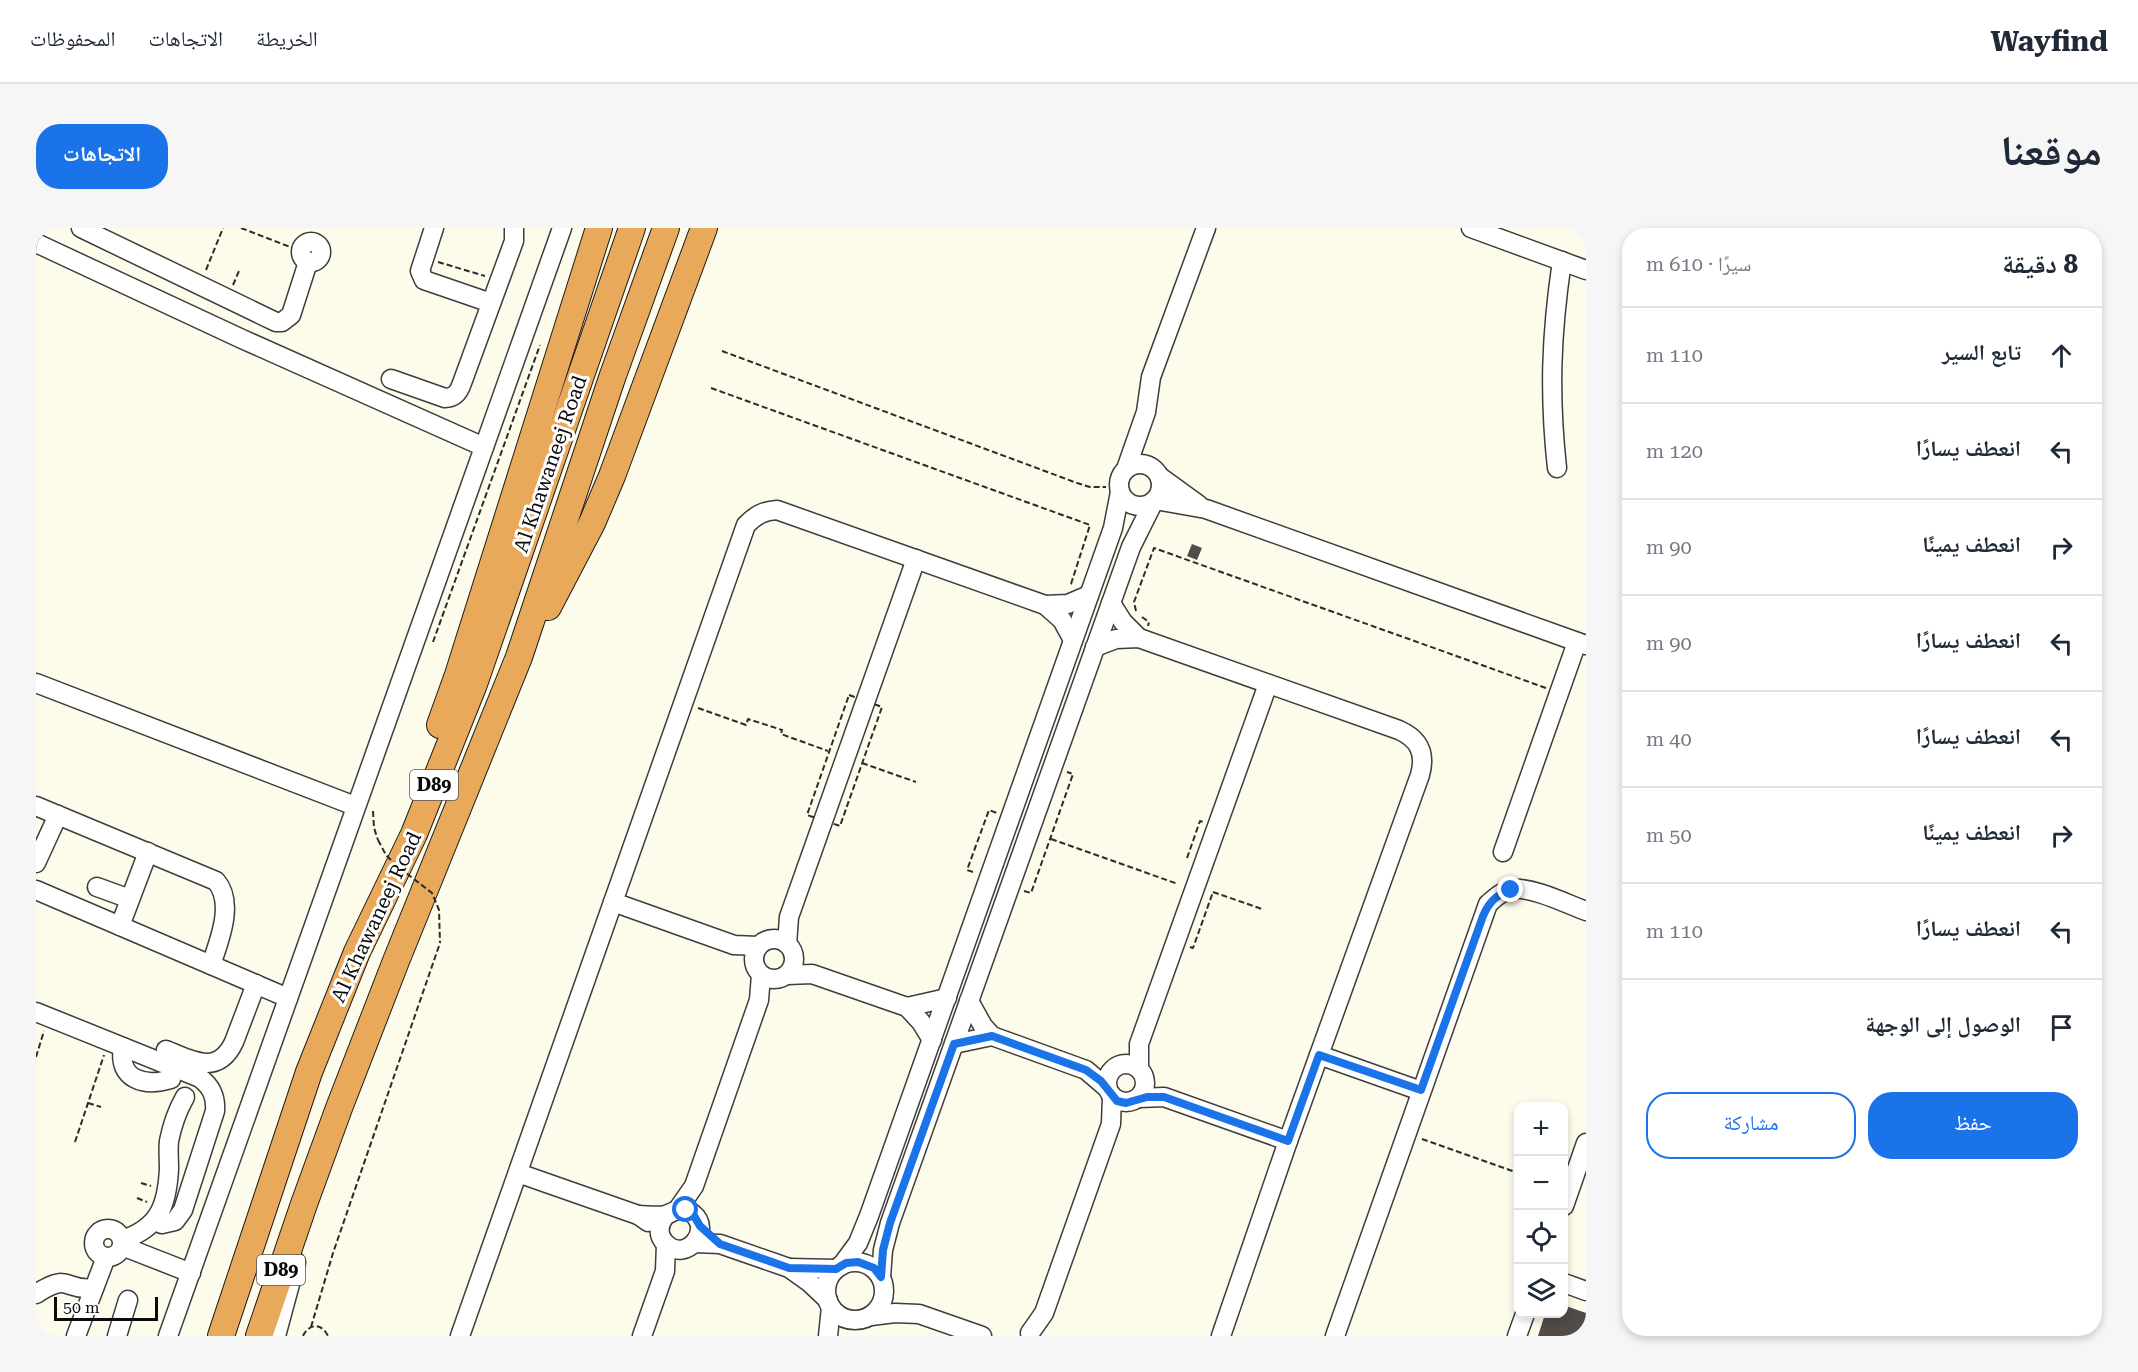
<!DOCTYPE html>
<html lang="ar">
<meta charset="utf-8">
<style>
:root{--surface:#fff;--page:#f6f6f7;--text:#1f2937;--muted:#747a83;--line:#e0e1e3;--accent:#1a73e8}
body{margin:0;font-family:"Roboto Serif","Noto Naskh Arabic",serif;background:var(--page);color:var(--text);direction:rtl}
.controls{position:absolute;right:18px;bottom:18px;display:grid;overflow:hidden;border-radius:12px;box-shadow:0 3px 9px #0003}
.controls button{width:54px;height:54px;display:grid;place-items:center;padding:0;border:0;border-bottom:2px solid var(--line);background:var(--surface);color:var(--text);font:30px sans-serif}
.scale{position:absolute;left:18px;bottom:15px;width:104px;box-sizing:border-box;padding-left:6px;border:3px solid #0a0a0a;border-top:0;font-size:16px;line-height:21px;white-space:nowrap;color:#0a0a0a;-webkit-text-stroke:4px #fff;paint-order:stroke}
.stop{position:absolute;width:18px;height:18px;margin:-14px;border:4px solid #1a73e8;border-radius:50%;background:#fff}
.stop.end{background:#1a73e8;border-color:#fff;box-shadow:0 2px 6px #0008}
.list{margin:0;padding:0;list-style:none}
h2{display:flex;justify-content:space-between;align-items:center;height:78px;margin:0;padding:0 24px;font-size:26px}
h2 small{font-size:20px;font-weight:400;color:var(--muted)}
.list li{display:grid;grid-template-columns:39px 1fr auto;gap:18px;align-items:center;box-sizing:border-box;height:96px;padding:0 24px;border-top:2px solid var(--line)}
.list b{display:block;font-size:22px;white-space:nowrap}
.list em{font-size:20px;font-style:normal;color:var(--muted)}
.actions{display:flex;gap:12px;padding:18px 24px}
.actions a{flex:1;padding:14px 0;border:2px solid var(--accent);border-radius:24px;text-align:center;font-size:21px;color:var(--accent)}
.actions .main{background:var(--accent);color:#fff}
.icon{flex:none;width:33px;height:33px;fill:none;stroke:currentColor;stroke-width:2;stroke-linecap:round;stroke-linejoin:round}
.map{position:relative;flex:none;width:1550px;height:1108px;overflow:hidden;direction:ltr;border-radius:24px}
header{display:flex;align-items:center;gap:36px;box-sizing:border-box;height:84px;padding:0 30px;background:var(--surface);border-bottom:2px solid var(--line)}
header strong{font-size:28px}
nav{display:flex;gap:33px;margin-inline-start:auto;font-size:21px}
.intro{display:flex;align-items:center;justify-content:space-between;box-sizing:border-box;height:144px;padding:0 36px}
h1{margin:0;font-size:42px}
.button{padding:15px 27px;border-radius:24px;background:var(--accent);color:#fff;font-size:21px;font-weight:700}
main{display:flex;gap:36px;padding:0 36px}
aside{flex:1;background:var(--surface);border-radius:24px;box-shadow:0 3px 9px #0003}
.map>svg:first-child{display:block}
</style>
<header>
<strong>Wayfind</strong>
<nav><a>الخريطة</a><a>الاتجاهات</a><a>المحفوظات</a></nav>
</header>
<div class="intro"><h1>موقعنا</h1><a class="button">الاتجاهات</a></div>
<main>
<aside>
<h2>8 دقيقة<small>سيرًا · 610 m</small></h2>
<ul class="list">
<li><svg class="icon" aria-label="ahead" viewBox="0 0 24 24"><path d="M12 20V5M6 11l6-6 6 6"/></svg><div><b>تابع السير</b></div><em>110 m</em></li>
<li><svg class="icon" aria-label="left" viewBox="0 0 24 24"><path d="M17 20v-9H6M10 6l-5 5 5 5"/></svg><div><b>انعطف يسارًا</b></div><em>120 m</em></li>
<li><svg class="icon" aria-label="right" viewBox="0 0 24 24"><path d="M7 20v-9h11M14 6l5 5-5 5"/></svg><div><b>انعطف يمينًا</b></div><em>90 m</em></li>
<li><svg class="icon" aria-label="left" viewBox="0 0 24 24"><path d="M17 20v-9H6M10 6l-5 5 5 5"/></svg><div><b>انعطف يسارًا</b></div><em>90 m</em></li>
<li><svg class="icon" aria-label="left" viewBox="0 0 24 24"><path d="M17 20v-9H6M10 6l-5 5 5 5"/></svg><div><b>انعطف يسارًا</b></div><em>40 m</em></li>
<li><svg class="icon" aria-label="right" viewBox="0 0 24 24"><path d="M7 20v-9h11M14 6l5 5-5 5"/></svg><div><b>انعطف يمينًا</b></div><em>50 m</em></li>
<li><svg class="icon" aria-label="left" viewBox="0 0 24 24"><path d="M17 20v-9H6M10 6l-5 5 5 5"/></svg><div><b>انعطف يسارًا</b></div><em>110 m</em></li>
<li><svg class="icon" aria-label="arrive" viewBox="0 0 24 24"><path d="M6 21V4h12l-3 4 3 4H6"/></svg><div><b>الوصول إلى الوجهة</b></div></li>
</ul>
<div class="actions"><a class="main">حفظ</a><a>مشاركة</a></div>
</aside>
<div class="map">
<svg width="1550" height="1108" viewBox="0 0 1550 1108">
<rect width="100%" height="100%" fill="#fdfbe9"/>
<g fill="#524c48">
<path d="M1156,316L1166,320L1161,332L1151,328Z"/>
<path d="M1527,1077L1550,1085V1108H1502L1509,1086H1527Z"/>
</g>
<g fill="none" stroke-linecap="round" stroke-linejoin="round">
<g stroke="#3d3d3d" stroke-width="21">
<g id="minor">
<path d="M45,0L240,94H246L255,87L272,34"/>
<path d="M398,0L384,43L388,52L455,75"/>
<path d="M1435,0L1550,42"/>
<circle cx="275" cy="24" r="10"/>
<path d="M0,15L206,111L448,219"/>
<path d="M355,151L409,170C419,170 423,164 426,155L478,13V0"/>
<circle cx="1104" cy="257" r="21"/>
<path d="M1521,240C1513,166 1515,107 1526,33"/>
<path d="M1090,241L1110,184L1115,149L1170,0"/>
<path d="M1123,248L1163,277"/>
<path d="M1119,272L1170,281L1550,417"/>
<path d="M1075,375L1087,394L1103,410"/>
<path d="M1009,377L1032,376L1053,367"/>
<path d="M1059,419L1080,411L1103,410L1363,502C1383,511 1390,525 1384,547L1252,913L1185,1108"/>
<path d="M0,455L319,578"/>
<path d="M0,578L180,653C199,675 183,713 175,737"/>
<path d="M1467,624L1541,414"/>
<path d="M0,635L22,587"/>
<path d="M61,659L94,671"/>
<path d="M0,662L252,770"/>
<path d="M577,674L698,717L722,718"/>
<path d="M84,698L112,624"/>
<circle cx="738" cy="731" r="20"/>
<path d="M751,716L753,689L880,331"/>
<path d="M751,747L776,746L871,779L885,794L896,812"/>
<path d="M933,773L947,798L956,808"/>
<path d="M871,779L911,770"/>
<path d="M0,784L164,850C176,859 180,869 179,883L147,982L139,993L126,996L119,993"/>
<path d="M918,816L956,808L1050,842L1071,860"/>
<path d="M87,819C81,852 109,859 135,851"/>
<path d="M130,822C157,833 182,848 198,814L220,756"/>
<path d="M1283,827L1385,863"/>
<circle cx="1090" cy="855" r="19"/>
<path d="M1103,841V816L1232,456"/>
<path d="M1103,870L1128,869L1252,913"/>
<path d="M482,945L602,987L612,994"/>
<path d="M1528,978L1550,915"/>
<path d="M642,981L658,958L723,772L725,747"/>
<path d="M602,987C610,987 622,989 630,987C639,983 646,978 656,985C678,1002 650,1035 630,1016C621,1008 622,996 630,987"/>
<circle cx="72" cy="1015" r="14"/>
<path d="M86,1012C123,1000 131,978 133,941C133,932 132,922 133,913C136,898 141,883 149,869"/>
<path d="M659,1015L684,1016L753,1040L774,1055L792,1072"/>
<path d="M86,1018L155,1045"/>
<circle cx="819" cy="1063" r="29"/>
<path d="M805,1038L822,1015L833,988L1077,300L1084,264"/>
<path d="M753,1040L800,1041"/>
<path d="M845,1049L847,1022L854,995L1095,319L1118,273"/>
<path d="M1528,1055L1550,1063"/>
<path d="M0,1066C34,1043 29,1064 58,1060"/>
<path d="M835,1088L859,1085L883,1086L946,1108"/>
<path d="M994,1105L1008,1085L1075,896L1076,868"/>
<path d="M40,1108L70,1029"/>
<path d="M81,1108L92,1072"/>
<path d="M132,1108L526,0"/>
<path d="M240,1108L260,1034"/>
<path d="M424,1108L710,297C720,287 727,283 741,282L1009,377L1026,392L1037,412"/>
<path d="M606,1108L629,1043L630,1016"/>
<path d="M792,1108L795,1079"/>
<path d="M1299,1108L1452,676C1460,669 1466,663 1477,661C1497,659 1531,676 1550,683"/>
<path d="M1481,1108L1489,1086"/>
</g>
</g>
<g stroke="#1b1b1b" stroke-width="28">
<g id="highway">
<path d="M512,379L556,295L576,248L668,0"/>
<path d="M404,497L422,447L563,0"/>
<path d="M185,1108L273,844L321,724L378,606L438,456L596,0"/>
<path d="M223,1108L268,976L303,880L360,733L483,429L576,150L630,0"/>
</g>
</g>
<g stroke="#2c2c2c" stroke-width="2" stroke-dasharray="6 3" stroke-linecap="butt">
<path d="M205,0L262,22"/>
<path d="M402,34L449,48"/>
<path d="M170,42L187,0"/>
<path d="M197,57L203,43"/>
<path d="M686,123L1041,255L1054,259H1070"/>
<path d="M675,160L1054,297L1035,356L1033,357"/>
<path d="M1100,383L1098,374L1118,320L1510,460"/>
<path d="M1106,389L1113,394L1112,398"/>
<path d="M397,414L504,117"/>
<path d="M813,467L846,479L804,598L771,587Z"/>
<path d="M662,480L710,497L712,491L746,502L745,506L792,523"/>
<path d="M826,535L880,554"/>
<path d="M337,583L338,600L342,612"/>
<path d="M1015,611L1142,656"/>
<path d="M1151,630L1164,593L1167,594"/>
<path d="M937,644L931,642L953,582L961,585"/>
<path d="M988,663L995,665L1037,546L1031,544"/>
<path d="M1177,664L1226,681"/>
<path d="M1154,719L1157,720L1177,664"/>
<path d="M0,829L8,803"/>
<path d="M52,875L65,879"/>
<path d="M1386,911L1482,945"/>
<path d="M39,914L68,827"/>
<path d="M105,955L115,958"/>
<path d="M101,970L111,974"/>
<path d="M275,1099L297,1025L404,715"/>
<path d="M267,1108C273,1095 286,1095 292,1108"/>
</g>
<use href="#minor" stroke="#fff" stroke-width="18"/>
<use href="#highway" stroke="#e9a95b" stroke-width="26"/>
<path stroke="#2c2c2c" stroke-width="2" stroke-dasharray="6 3" stroke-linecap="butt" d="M342,612L350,627L361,638L396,665L403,682L404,715"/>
</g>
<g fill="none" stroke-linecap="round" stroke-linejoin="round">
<path stroke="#1a73e8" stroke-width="8" d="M650,982L657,986L664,998L684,1016L753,1040L800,1041L810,1035L822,1034L838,1040L845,1049L847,1022L854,995L918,816L956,808L1050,842L1065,853L1081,873L1090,875L1111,869H1128L1252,913L1283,827L1385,862L1447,688C1453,674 1460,667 1475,662"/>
</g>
<g text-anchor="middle" stroke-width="6" stroke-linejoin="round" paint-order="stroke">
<g fill="#fff" stroke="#545454" stroke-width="1.5">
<rect x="374" y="542" width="48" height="30" rx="4.5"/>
<rect x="221" y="1027" width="48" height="30" rx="4.5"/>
</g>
<g font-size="18" font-weight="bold" fill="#0a0a0a">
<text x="398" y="563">D89</text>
<text x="245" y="1048">D89</text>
</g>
<g font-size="20" fill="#0a0a0a" stroke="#fff">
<text transform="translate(514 236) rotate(-71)" y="7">Al Khawaneej Road</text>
<text transform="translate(340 689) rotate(-65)" y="7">Al Khawaneej Road</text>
</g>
</g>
</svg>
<div class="controls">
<button>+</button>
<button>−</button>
<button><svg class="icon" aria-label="locate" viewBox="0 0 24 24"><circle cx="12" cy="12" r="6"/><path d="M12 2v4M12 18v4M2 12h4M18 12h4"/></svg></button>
<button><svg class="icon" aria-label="layers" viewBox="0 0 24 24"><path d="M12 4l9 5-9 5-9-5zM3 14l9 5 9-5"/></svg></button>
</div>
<div class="scale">50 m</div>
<div class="stop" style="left:650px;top:982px"></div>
<div class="stop end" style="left:1475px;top:662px"></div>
</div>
</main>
